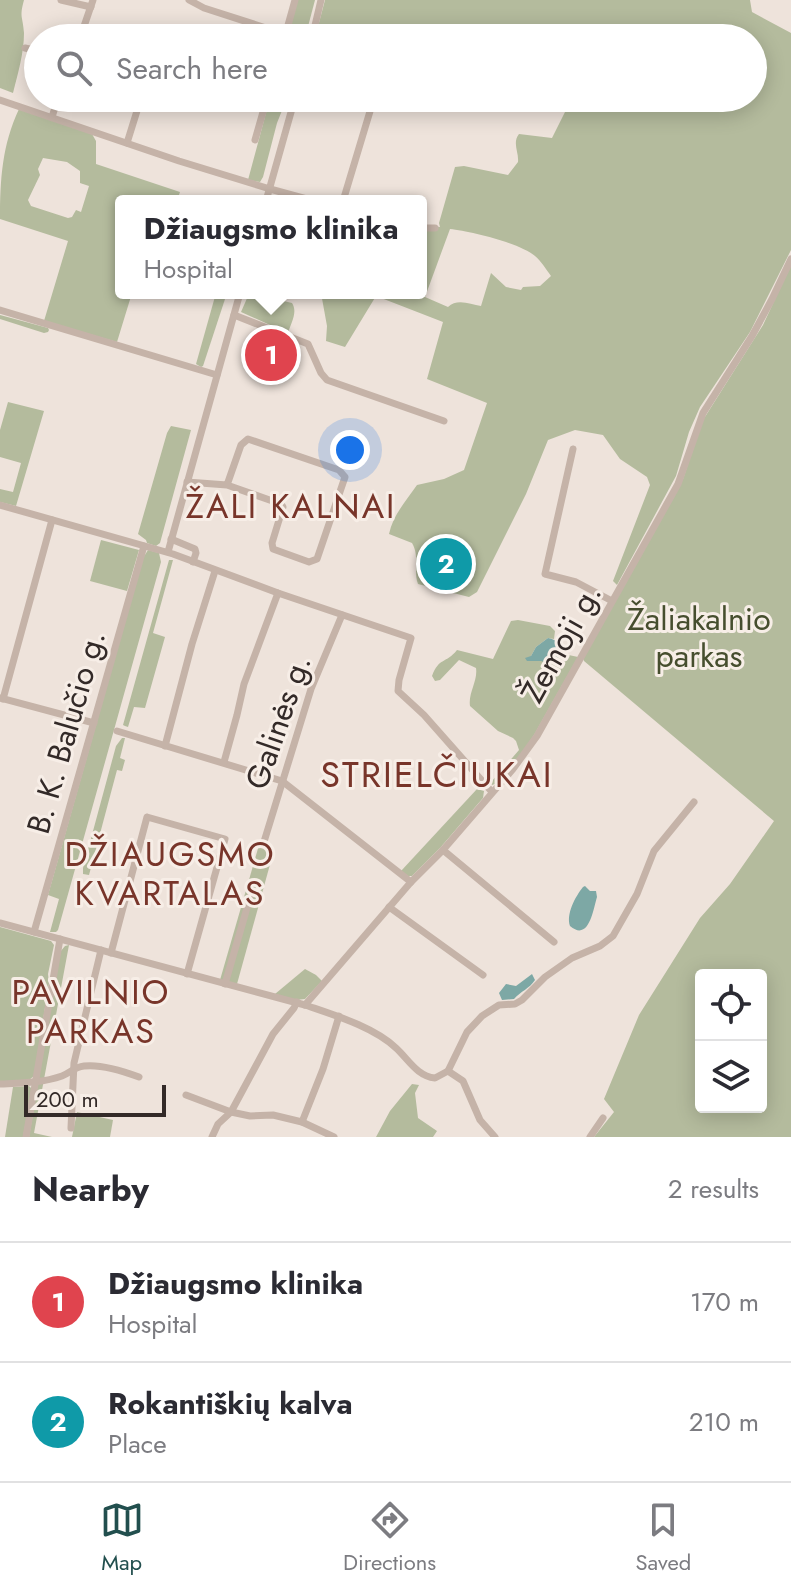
<!DOCTYPE html>
<meta charset="utf-8">
<style>
:root{--surface:#fff;--page:#f2f2f3;--text:#2b2b33;--muted:#7c7c81;--line:#e1e1e2;--accent:#224f4e}
body{margin:0;font-family:Jost,sans-serif;background:var(--page);color:var(--text)}
.controls{position:absolute;right:24px;bottom:24px;display:grid;overflow:hidden;border-radius:8px;box-shadow:0 4px 20px #0003}
.controls button{width:72px;height:72px;display:grid;place-items:center;padding:0;border:0;border-bottom:2px solid var(--line);background:var(--surface);color:var(--text);font:40px sans-serif}
.scale{position:absolute;left:24px;bottom:20px;width:142px;box-sizing:border-box;padding-left:8px;border:4px solid #332a28;border-top:0;font-size:22px;line-height:28px;white-space:nowrap;color:#332a28;-webkit-text-stroke:6px #f7eee7;paint-order:stroke}
.you{position:absolute;left:350px;top:450px;width:28px;height:28px;margin:-20px;border:6px solid #fff;border-radius:50%;background:#1a73e8;box-shadow:0 0 0 12px #1a73e833}
.badge{display:grid;place-items:center;width:52px;height:52px;border-radius:50%;background:var(--accent);color:#fff;font-size:26px;font-weight:700}
.pin{position:absolute;translate:-50% -50%;border:4px solid #fff;box-shadow:0 2px 8px #0006}
.popup{position:absolute;left:115px;top:195px;width:312px;height:104px;box-sizing:border-box;display:grid;place-content:center;border-radius:8px;background:var(--surface);filter:drop-shadow(0 2px 6px #0005);font-size:26px;white-space:nowrap;color:var(--muted)}
.popup b{font-size:30px;color:var(--text)}
.popup::after{content:'';position:absolute;left:50%;top:100%;margin-left:-16px;border:16px solid transparent;border-top-color:var(--surface)}
.list{margin:0;padding:0;list-style:none}
h2{display:flex;justify-content:space-between;align-items:center;height:104px;margin:0;padding:0 32px;font-size:34px}
h2 small{font-size:26px;font-weight:400;color:var(--muted)}
.list li{display:grid;grid-template-columns:52px 1fr auto;gap:24px;align-items:center;box-sizing:border-box;height:120px;padding:0 32px;border-top:2px solid var(--line)}
.list b{display:block;font-size:30px;white-space:nowrap}
.list p{margin:0;font-size:26px;white-space:nowrap;color:var(--muted)}
.list em{font-size:26px;font-style:normal;color:var(--muted)}
.icon{flex:none;width:44px;height:44px;fill:none;stroke:currentColor;stroke-width:2;stroke-linecap:round;stroke-linejoin:round}
.map{position:relative;flex:none;width:791px;height:1137px;overflow:hidden}
.search{position:absolute;background:var(--surface);box-shadow:0 4px 20px #0003;left:24px;right:24px;top:24px;height:88px;display:flex;align-items:center;gap:20px;box-sizing:border-box;padding:0 28px;border-radius:44px;color:var(--muted);font-size:30px}
.sheet{height:344px;background:var(--surface)}
nav{display:flex;justify-content:space-around;align-items:center;box-sizing:border-box;height:112px;border-top:2px solid var(--line);background:var(--surface);font-size:22px;color:var(--muted)}
nav a{display:grid;justify-items:center;gap:4px}
nav .on{color:var(--accent)}
.map>svg:first-child{display:block}
</style>
<div class="map">
<svg width="791" height="1137" viewBox="0 0 791 1137">
<rect width="100%" height="100%" fill="#eee3db"/>
<g fill="#b4bb9d" fill-rule="evenodd">
<path d="M0,0H24C19,18 23,16 24,33C24,53 18,73 13,93L0,88Z"/>
<path d="M297,0H315L305,38H287Z"/>
<path d="M325,0H750L752,12L791,33V250L750,332L700,407L689,432L676,476L617,585L613,581L650,485L647,477L620,459L603,435L575,430L548,440L526,494L477,592L469,597L418,584C413,571 420,556 412,543L389,534C393,515 406,501 417,485L444,479L464,470L487,403L427,379L443,322L376,296L345,347L326,341L327,326L321,293H421V225L440,227L439,223L455,167L464,166L508,175L518,162C519,152 512,143 519,134L552,138L569,104V98H753V38H315ZM450,229C470,231 520,243 535,256C541,261 546,269 551,276L540,286L523,287L521,290L506,287L491,273L481,306C470,304 457,298 448,307L425,297Z"/>
<path d="M270,98H287L277,123L263,177L260,182L248,180Z"/>
<path d="M19,109L92,134L96,141V164L180,192L177,201H121V293H132L117,342L44,321L68,241L0,219C0,180 2,145 19,109ZM43,158L67,162L80,171V183L89,186L81,212L76,210L72,217L68,218L31,206L28,200L40,175L38,169Z"/>
<path d="M791,265V1137H594L614,1112L604,1099L639,1015L700,918L730,884L774,821L584,661L583,658L683,479L703,420L763,325ZM701,975H761V1107H701Z"/>
<path d="M216,293H227L203,366L201,367L196,364Z"/>
<path d="M248,296L266,301L271,298L292,303C298,312 291,323 288,333L241,312Z"/>
<path d="M0,315L48,328L49,330L48,332L44,333L0,319Z"/>
<path d="M8,402L44,411L16,506L0,502V489L13,492L21,463L0,457V430Z"/>
<path d="M171,426L191,430L160,543L156,546L147,543L146,540L138,534L167,433Z"/>
<path d="M101,540L139,550L127,591L90,581Z"/>
<path d="M148,550L159,553L161,562L58,930L56,932H50L59,899L48,895L143,558Z"/>
<path d="M169,560H173L153,633L165,637L145,708L134,707L128,727L125,726L123,725Z"/>
<path d="M518,620L550,626L555,631L554,639L548,638L536,647L531,656L553,659L564,654L578,657L534,735L519,757L495,784L492,785L490,783L492,781L519,750L516,741L513,738L498,731L470,706C468,693 478,681 476,668L459,660L440,680L435,681L432,676C439,657 446,664 457,650L493,659L511,621Z"/>
<path d="M122,738H125L120,758L125,760L122,771L117,770L89,875L83,874V868L116,746Z"/>
<path d="M477,789L484,791L483,798L440,848L412,876H408L401,871Z"/>
<path d="M259,845L274,850L237,984L220,980Z"/>
<path d="M0,927L51,941L54,945L48,974L49,983L34,1076L29,1080L0,1082Z"/>
<path d="M69,945L34,1133L52,1137H29L60,952L65,946Z"/>
<path d="M305,969L316,975L322,981L305,999L296,1000L275,994Z"/>
<path d="M412,1084L419,1085L415,1093L418,1118L437,1131L433,1137H376L390,1111Z"/>
<path d="M29,1086L32,1089L23,1137H5L13,1087Z"/>
<path d="M77,1112L113,1120L110,1137H72Z"/>
</g>
<g fill="#7da8a5">
<path d="M548,638C557,640 563,644 564,654L548,663L541,661H527L525,658L531,656L536,647Z"/>
<path d="M585,886L590,891H596L597,897C593,910 589,942 570,926C566,914 575,897 583,887Z"/>
<path d="M532,974L535,980C529,989 521,991 514,999L502,1000L499,993L506,984L516,986Z"/>
</g>
<g fill="none" stroke-linecap="round" stroke-linejoin="round">
<g stroke="#c5b3a8" stroke-width="7">
<path d="M61,0L91,7"/>
<path d="M189,0L204,8L297,38"/>
<path d="M285,36L295,0"/>
<path d="M80,38L93,0"/>
<path d="M312,38L321,0"/>
<path d="M25,48L38,51"/>
<path d="M0,100L179,161L270,189L314,201"/>
<path d="M52,117L58,98"/>
<path d="M255,140L267,98"/>
<path d="M127,143L141,98"/>
<path d="M266,201L295,98"/>
<path d="M343,201L374,98"/>
<path d="M421,228H435"/>
<path d="M0,310L217,375"/>
<path d="M234,315L308,344L321,373L327,380L444,421"/>
<path d="M573,449L545,574L576,582L612,601"/>
<path d="M187,482L227,485L281,504L283,507L272,543L273,549L309,562L317,559L345,477L339,470L248,439L241,445L227,485"/>
<path d="M0,505L173,554L278,593L411,638L399,680L398,691L424,715L492,792"/>
<path d="M171,539L195,549L196,553L193,562"/>
<path d="M168,552L240,293"/>
<path d="M0,698L94,723"/>
<path d="M3,699L52,520"/>
<path d="M117,731L282,781L411,882"/>
<path d="M165,746L192,644L215,571"/>
<path d="M224,762L237,715L244,684L278,593"/>
<path d="M263,845L311,689L342,615"/>
<path d="M443,850L554,942"/>
<path d="M389,907L483,975"/>
<path d="M0,923L305,1005C334,1015 374,1027 396,1048C409,1060 417,1076 435,1078L448,1071L467,1032L482,1016L499,1005L515,1004L522,1000L545,977L572,958L600,946L613,936L637,894L654,851L694,802"/>
<path d="M34,932L144,546"/>
<path d="M111,953L147,817L225,839L187,974"/>
<path d="M225,984L251,894"/>
<path d="M305,1005L411,882L443,850L513,769L537,736L678,484L703,413L752,336L772,299L791,259"/>
<path d="M448,1071L463,1081L480,1120L495,1137"/>
<path d="M0,1084C21,1083 42,1083 62,1076C70,1073 74,1067 84,1066C101,1064 123,1071 139,1077"/>
<path d="M186,1095L231,1112L250,1116L273,1115L302,1122L334,1137"/>
<path d="M302,1122L323,1069L339,1016"/>
<path d="M71,1128L74,1063L101,950"/>
<path d="M26,1137L60,939"/>
<path d="M212,1137L218,1124L231,1112L273,1034L294,1008L297,1002"/>
<path d="M590,1137L603,1118"/>
</g>
</g>
<g text-anchor="middle" stroke-width="6" stroke-linejoin="round" paint-order="stroke">
<g font-size="32" fill="#464e2e" stroke="#f7eee7">
<text x="699" y="630">Žaliakalnio<tspan x="699" dy="37">parkas</tspan></text>
</g>
<g font-size="32" fill="#332a28" stroke="#f7eee7">
<text transform="translate(561 643) rotate(-61)" y="11">Žemoji g.</text>
<text transform="translate(278 722) rotate(-71)" y="11">Galinės g.</text>
<text transform="translate(66 732) rotate(-74)" y="11">B. K. Balučio g.</text>
</g>
<g font-size="34" letter-spacing="2" fill="#78352a" stroke="#f7eee7">
<text x="291" y="518">ŽALI KALNAI</text>
<text x="170" y="866">DŽIAUGSMO<tspan x="170" dy="39">KVARTALAS</tspan></text>
<text x="91" y="1004">PAVILNIO<tspan x="91" dy="39">PARKAS</tspan></text>
</g>
<g font-size="36" letter-spacing="2" fill="#78352a" stroke="#f7eee7">
<text x="437" y="787">STRIELČIUKAI</text>
</g>
</g>
</svg>
<div class="controls">
<button><svg class="icon" aria-label="locate" viewBox="0 0 24 24"><circle cx="12" cy="12" r="6"/><path d="M12 2v4M12 18v4M2 12h4M18 12h4"/></svg></button>
<button><svg class="icon" aria-label="layers" viewBox="0 0 24 24"><path d="M12 4l9 5-9 5-9-5zM3 14l9 5 9-5"/></svg></button>
</div>
<div class="scale">200 m</div>
<div class="you"></div>
<div class="pin badge" style="left:271px;top:355px;background:#e0444e">1</div>
<div class="popup"><b>Džiaugsmo klinika</b>Hospital</div>
<div class="pin badge" style="left:446px;top:564px;background:#0f9aa8">2</div>
<div class="search"><svg class="icon" aria-label="search" viewBox="0 0 24 24"><circle cx="10" cy="10" r="6"/><path d="M15 15l6 6"/></svg>Search here</div>
</div>
<section class="sheet">
<h2>Nearby<small>2 results</small></h2>
<ul class="list">
<li><span class="badge" style="background:#e0444e">1</span><div><b>Džiaugsmo klinika</b><p>Hospital</p></div><em>170 m</em></li>
<li><span class="badge" style="background:#0f9aa8">2</span><div><b>Rokantiškių kalva</b><p>Place</p></div><em>210 m</em></li>
</ul>
</section>
<nav>
<a class="on"><svg class="icon" aria-label="map" viewBox="0 0 24 24"><path d="M3 6l6-2 6 2 6-2v14l-6 2-6-2-6 2zM9 4v14M15 6v14"/></svg>Map</a>
<a><svg class="icon" aria-label="directions" viewBox="0 0 24 24"><path d="M12 3l9 9-9 9-9-9zM9 14v-3h6M13 9l2 2-2 2"/></svg>Directions</a>
<a><svg class="icon" aria-label="saved" viewBox="0 0 24 24"><path d="M7 4h10v16l-5-4-5 4z"/></svg>Saved</a>
</nav>
